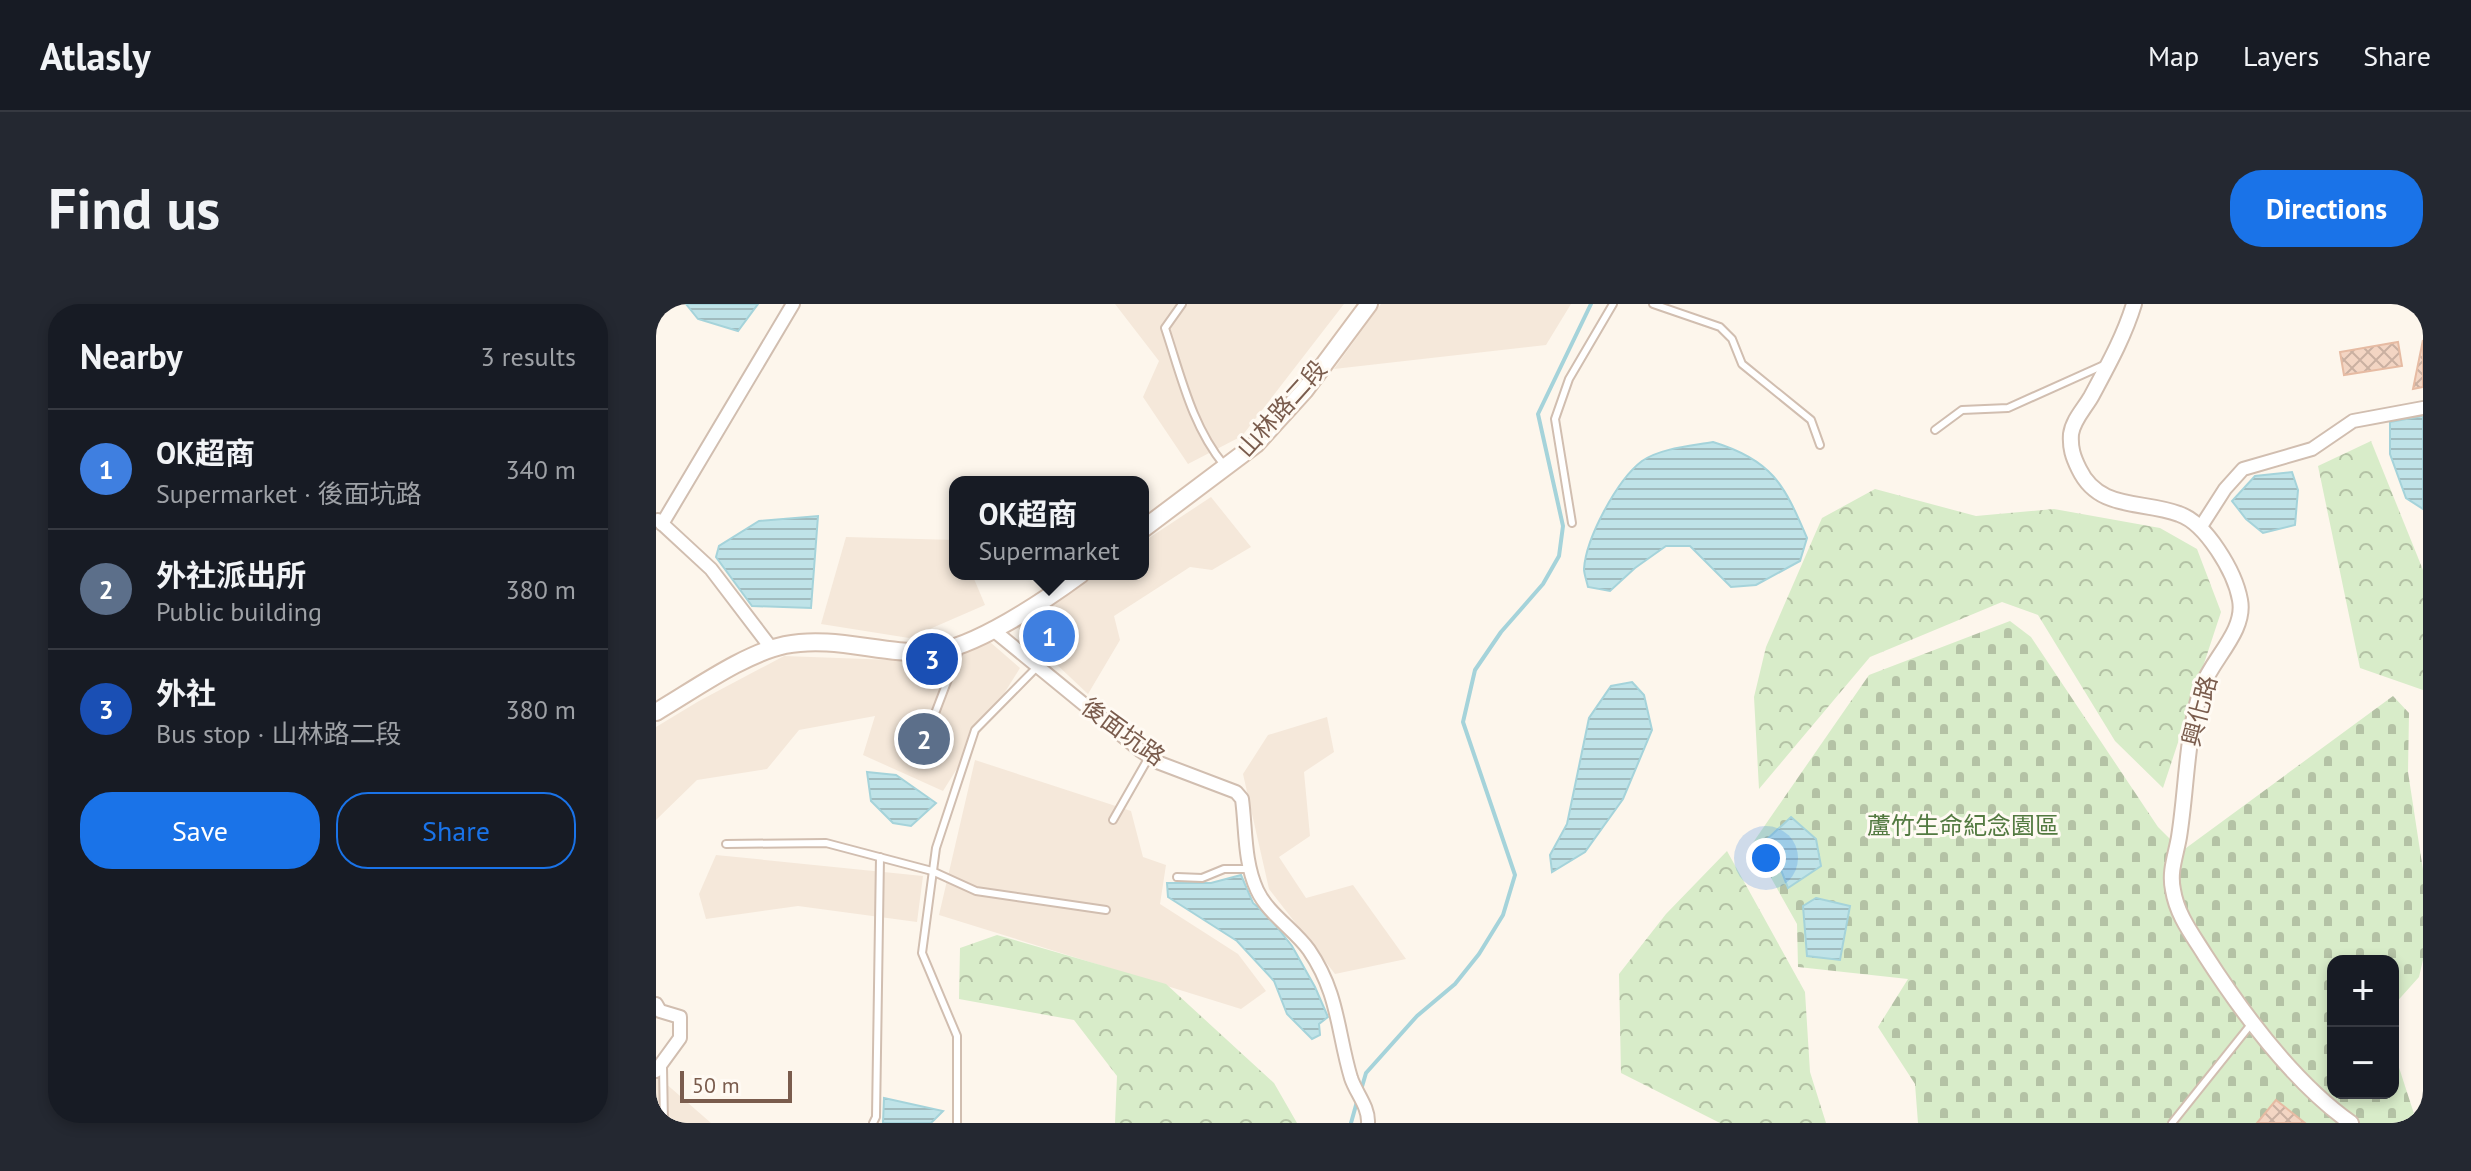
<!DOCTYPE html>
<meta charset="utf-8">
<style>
:root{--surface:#171b24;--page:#242831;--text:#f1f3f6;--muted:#9ea1a6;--line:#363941;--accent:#1a73e8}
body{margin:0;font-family:"PT Sans","Noto Sans TC",sans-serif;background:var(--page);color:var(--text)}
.controls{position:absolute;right:24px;bottom:24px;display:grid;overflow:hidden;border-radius:16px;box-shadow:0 4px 12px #0003}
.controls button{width:72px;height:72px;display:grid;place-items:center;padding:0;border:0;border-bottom:2px solid var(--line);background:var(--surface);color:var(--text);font:40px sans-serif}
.scale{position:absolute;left:24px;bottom:20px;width:112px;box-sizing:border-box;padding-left:8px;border:4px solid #7a5c4d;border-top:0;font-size:22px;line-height:28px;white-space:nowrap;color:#7a5c4d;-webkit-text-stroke:6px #fffaf3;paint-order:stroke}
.you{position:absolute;left:1110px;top:554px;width:28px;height:28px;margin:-20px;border:6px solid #fff;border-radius:50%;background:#1a73e8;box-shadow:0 0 0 12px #1a73e833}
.badge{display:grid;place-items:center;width:52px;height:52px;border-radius:50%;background:var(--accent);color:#fff;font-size:26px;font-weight:700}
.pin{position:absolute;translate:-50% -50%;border:4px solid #fff;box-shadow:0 2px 8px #0006}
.popup{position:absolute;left:293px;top:172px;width:200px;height:104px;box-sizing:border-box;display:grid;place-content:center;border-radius:16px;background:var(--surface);filter:drop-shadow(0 2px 6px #0005);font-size:26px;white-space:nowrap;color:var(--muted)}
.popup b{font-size:30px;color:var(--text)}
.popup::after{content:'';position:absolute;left:50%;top:100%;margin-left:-16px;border:16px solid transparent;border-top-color:var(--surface)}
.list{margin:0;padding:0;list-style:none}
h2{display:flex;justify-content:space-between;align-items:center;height:104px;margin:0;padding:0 32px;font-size:34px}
h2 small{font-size:26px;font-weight:400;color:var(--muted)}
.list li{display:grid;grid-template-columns:52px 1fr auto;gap:24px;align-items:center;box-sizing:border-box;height:120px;padding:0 32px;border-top:2px solid var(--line)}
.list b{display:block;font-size:30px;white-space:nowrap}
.list p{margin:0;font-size:26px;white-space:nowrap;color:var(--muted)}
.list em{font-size:26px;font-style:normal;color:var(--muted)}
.actions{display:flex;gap:16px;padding:24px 32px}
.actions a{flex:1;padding:18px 0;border:2px solid var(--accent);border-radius:32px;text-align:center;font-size:28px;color:var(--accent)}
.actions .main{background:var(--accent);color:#fff}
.map{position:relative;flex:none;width:1767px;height:819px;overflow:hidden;border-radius:32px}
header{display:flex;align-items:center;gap:48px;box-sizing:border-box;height:112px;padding:0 40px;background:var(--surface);border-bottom:2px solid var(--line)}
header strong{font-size:38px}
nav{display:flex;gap:44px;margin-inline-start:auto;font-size:28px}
.intro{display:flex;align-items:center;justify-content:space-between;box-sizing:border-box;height:192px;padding:0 48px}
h1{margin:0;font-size:56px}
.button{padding:20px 36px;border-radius:32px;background:var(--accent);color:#fff;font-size:28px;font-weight:700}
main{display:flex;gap:48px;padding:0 48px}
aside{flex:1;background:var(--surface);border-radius:32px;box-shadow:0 4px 12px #0003}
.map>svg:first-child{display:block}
</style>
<header>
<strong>Atlasly</strong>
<nav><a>Map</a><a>Layers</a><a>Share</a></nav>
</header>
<div class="intro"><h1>Find us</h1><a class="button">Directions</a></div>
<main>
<aside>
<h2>Nearby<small>3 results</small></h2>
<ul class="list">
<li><span class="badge" style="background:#3f7fe0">1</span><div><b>OK超商</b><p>Supermarket · 後面坑路</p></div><em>340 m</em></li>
<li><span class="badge" style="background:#5c6f8a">2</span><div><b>外社派出所</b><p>Public building</p></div><em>380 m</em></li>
<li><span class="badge" style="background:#1a4fb4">3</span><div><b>外社</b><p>Bus stop · 山林路二段</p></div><em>380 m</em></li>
</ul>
<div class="actions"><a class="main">Save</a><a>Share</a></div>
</aside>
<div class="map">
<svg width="1767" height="819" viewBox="0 0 1767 819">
<defs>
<pattern id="forest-crowns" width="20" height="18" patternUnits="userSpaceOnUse" patternTransform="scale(2)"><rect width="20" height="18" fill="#d8ecc9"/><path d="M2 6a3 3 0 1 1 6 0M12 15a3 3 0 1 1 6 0" fill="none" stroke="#b4c2a5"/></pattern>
<pattern id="cemetery-stones" width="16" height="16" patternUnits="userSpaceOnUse" patternTransform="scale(2)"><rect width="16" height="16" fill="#d8ecc9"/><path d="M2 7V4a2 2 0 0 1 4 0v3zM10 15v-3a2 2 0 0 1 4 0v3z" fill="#b4c2a5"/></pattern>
<pattern id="water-rules" width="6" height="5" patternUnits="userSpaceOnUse" patternTransform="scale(2)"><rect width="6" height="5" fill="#bfe3e8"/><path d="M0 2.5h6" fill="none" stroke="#a0bbbe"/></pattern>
<pattern id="building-cross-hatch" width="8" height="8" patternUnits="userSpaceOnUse" patternTransform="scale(2)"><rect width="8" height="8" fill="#f3d5c3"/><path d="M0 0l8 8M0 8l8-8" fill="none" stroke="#cab0a1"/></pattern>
</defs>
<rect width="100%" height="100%" fill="#fdf6ec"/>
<g fill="#f5e8da">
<path d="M459,0H688L586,132L532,160L487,93L503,57Z"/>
<path d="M725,0H915L890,41L678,65Z"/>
<path d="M555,193L595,243L556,266L534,263L458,312L464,336L432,390L360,322L438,270H487V238Z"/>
<path d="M190,233L299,236V270H316L329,301L253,334L165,320Z"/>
<path d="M334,338L364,364L287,487L207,451L219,412L143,426L111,465L41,476L0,516V423L43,397L128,352L237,356Z"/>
<path d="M671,413L678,448L648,468L654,532L623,553L650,594L697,581L750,655L679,670L613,585L587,470L612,431Z"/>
<path d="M319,456L475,507L487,553L510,561L504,600L582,650L610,687L585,705L283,611Z"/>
<path d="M60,551L267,572L261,618L142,602L50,615L43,590Z"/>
<path d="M0,771L55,819H0Z"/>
</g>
<g fill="url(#forest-crowns)">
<path d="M1715,137L1767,266V386L1704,364L1662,162Z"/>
<path d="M1219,185L1320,212L1398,205L1504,224L1541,245L1565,308L1507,484L1459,437L1382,311L1346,298L1214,353L1103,485L1098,393L1110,343L1166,214Z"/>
<path d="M1071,547L1149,688L1154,768L1170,819H1064L965,769L963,670L1010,610Z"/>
<path d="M341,631L510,680L618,779L641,819H459L461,772L418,716L303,695L304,644Z"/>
</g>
<path fill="url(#cemetery-stones)" d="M1354,317L1375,333L1502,523L1526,547L1737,392L1753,409L1752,468L1767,566V656L1763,673L1737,702V657H1677V789H1737V745L1761,819H1262L1259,780L1222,723L1252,675L1142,663L1141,620L1096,540L1213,371Z"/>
<g fill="url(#water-rules)" stroke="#a5d3da" stroke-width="2">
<path d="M30,0H102L82,27L42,15Z"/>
<path d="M1767,112V205L1750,194L1734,150V118Z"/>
<path d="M1057,138C1116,156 1128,180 1151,234L1144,257L1100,281L1075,283L1034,242H1010L979,264L954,287L932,283C931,278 928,270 928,265C930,234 961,176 986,157C1005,144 1035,142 1057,138Z"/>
<path d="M1636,168L1642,186L1639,221L1607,229L1590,215L1576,197L1599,172Z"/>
<path d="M162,212L155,304L96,302L60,253L63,242L103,217Z"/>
<path d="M976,378L988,391L996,426L967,495L929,548L896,568L894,551L911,520L933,414L955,382Z"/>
<path d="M211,468L240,471L280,499L255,522L237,519L215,497Z"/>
<path d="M1135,513L1160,535L1165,562L1132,584L1119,550L1107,539Z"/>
<path d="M585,571L597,599L613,613L636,642L659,683L672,713L663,720L664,731L656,735L631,710L618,677L581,637L512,593L511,579H555Z"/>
<path d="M1160,594L1194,602L1184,656L1151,652L1147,602Z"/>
<path d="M228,794L287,807L275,819H227Z"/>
</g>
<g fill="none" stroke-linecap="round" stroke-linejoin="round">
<g stroke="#a5d3da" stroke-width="4">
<path d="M705,786L710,769L761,712L799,680L823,650L847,611L859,571L807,418L819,366L845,328L887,280L903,252L907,222L882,110L935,0"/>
<path d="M695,819L702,794"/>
</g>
</g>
<g fill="url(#building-cross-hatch)" stroke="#e6bba3" stroke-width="2">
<path d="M1767,36V83L1757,85Z"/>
<path d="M1742,38L1746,62L1688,71L1684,48Z"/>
<path d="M1620,796L1649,819H1601Z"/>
</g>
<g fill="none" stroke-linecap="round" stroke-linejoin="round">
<g stroke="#d1beb0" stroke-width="10">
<g id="service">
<path d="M526,0L509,24C525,72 536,122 568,161"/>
<path d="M997,0L1064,23L1076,35L1086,60L1155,116L1164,141"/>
<path d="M1279,126L1306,106L1352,104L1450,60"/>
<path d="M916,219L899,115L913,75L957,0"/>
<path d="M278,412L304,344"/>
<path d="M457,516L493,453"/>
<path d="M70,540L170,539L276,567L320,587L450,606"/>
<path d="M521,573L546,574L568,565H594"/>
<path d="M7,763L8,819"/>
<path d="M217,819L220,813L224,553"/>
<path d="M301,819V732L266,649L280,544L319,426L382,362"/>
<path d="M1516,819L1596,719"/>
</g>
</g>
<g stroke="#d1beb0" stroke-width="16">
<g id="minor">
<path d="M2,216L55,265L116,345"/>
<path d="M6,220L137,0"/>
<path d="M1544,224L1569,185L1587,165L1656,145L1697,117L1767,104"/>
<path d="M336,325L485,447L501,458L580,488L586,495C590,525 588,558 601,586C612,610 638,625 653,646C683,690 681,727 695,774C700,789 713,803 712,819"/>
<path d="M0,700L4,707L24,713V734L0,767"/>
</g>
</g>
<g stroke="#d1beb0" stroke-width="18">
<path id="tertiary" d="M1478,0C1468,33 1451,63 1435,93C1428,105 1417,116 1415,130C1414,144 1417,153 1423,165C1443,207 1486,196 1523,210C1550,219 1579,268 1584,296C1590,327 1556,355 1546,383C1530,431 1531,483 1523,533C1520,551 1513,567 1517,586C1521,611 1536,630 1549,651C1587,710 1637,778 1695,819"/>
</g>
<g stroke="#d6c0b0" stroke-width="20">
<g id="secondary">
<path d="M487,225L600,140L649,86L713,0"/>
<path d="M0,408C38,386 87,350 129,341C179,331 226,351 275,348C316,346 391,295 425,270"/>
</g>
</g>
<use href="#service" stroke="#fff" stroke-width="6"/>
<use href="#minor" stroke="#fff" stroke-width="12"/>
<use href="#tertiary" stroke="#fff" stroke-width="14"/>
<use href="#secondary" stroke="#fff" stroke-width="16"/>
</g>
<g text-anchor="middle" stroke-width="6" stroke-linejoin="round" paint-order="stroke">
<g font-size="24" fill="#7a5c4d" stroke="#fffaf3">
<text transform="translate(626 105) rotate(-48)" y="8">山林路二段</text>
<text transform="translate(1544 407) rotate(-75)" y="8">興化路</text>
<text transform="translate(467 428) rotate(36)" y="8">後面坑路</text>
</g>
<g font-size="24" fill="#537a41" stroke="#fffaf3">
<text x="1307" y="530">蘆竹生命紀念園區</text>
</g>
</g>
</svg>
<div class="controls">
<button>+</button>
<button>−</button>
</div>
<div class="scale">50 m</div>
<div class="you"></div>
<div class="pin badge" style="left:393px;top:332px;background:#3f7fe0">1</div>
<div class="popup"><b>OK超商</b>Supermarket</div>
<div class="pin badge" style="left:268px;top:435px;background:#5c6f8a">2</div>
<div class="pin badge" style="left:276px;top:355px;background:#1a4fb4">3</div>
</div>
</main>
